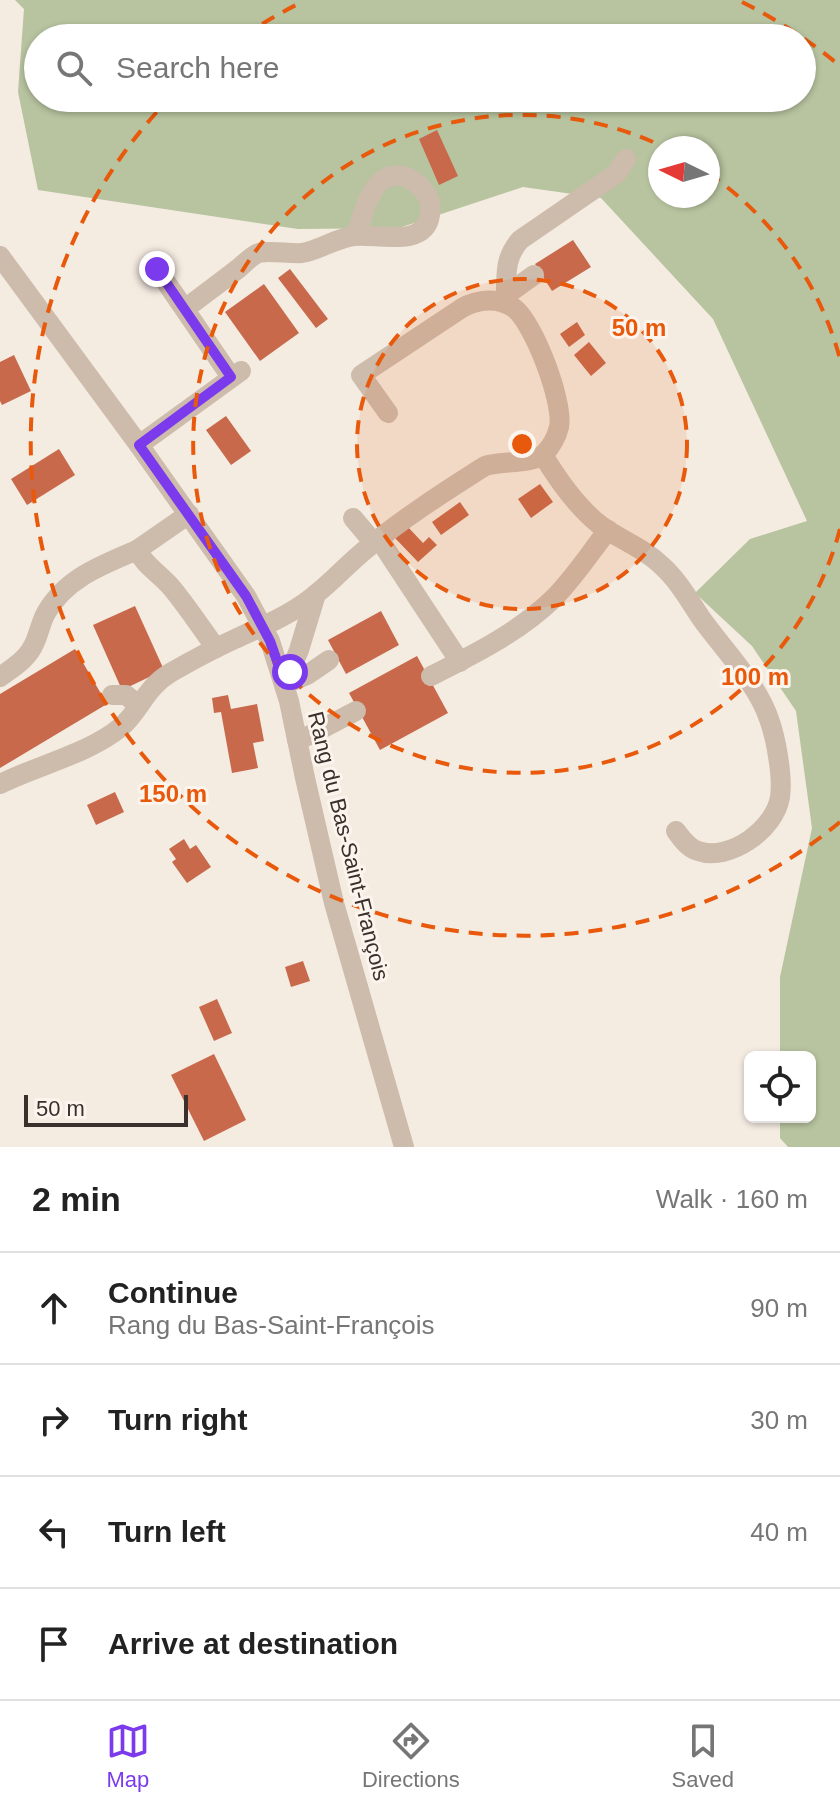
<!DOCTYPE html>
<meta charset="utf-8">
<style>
:root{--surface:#fff;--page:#f2f2f2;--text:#222;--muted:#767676;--line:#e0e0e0;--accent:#7c3aed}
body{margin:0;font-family:Arial,sans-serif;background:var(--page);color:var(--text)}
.controls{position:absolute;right:24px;bottom:24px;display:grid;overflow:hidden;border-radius:12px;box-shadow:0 2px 6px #0004}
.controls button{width:72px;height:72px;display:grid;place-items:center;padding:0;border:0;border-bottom:2px solid var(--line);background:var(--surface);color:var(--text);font:40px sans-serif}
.compass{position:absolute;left:648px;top:136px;width:72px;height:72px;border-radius:50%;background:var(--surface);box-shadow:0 2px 6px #0004;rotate:275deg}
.scale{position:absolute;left:24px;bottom:20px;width:164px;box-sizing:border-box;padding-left:8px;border:4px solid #3b302b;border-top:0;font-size:22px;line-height:28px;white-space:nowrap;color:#3b302b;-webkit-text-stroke:6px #fbf5ee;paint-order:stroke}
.stop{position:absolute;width:24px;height:24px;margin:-18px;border:6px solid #7c3aed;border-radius:50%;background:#fff}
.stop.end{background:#7c3aed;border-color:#fff;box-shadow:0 2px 8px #0008}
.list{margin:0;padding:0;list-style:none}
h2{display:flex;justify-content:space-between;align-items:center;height:104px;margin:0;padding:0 32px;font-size:34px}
h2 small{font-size:26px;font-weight:400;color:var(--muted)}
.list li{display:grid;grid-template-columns:52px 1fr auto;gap:24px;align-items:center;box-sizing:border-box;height:112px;padding:0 32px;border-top:2px solid var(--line)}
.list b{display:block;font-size:30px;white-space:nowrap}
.list p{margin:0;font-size:26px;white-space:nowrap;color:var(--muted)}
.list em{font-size:26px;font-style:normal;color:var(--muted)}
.icon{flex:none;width:44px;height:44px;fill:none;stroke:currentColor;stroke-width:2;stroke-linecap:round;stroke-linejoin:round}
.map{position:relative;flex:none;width:840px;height:1147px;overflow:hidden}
.search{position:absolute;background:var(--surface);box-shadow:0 2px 6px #0004;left:24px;right:24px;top:24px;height:88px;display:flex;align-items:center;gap:20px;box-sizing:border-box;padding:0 28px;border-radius:44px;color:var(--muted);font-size:30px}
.sheet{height:552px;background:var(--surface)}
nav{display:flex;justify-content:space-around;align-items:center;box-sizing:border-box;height:112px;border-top:2px solid var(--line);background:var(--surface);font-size:22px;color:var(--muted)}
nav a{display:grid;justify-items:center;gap:4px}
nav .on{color:var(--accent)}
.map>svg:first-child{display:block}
</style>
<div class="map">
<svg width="840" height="1147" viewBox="0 0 840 1147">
<rect width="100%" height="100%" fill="#f4ebe1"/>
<path fill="#b8c4a0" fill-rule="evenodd" d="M15,0H840V1147H788L780,1138V1117H810V1057H780V977L812,828L796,711L752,646L695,593L750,539L807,521L713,319L601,198L523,187L399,228L298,229L38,190L18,92L24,9ZM38,38H802V98H38ZM660,148H708V196H660Z"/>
<g fill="#c8694b">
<path d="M437,130L458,176L439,185L419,139Z"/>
<path d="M573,240L591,267L552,291L535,264Z"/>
<path d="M290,269L328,319L316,328L278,278Z"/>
<path d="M264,284L299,333L260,361L225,312Z"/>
<path d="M577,322L585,335L569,347L560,334Z"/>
<path d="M589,342L606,363L591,376L574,355Z"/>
<path d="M14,355L31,391L2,405L0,401V362Z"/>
<path d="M226,416L251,451L231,465L206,430Z"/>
<path d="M59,449L75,475L27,505L11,479Z"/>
<path d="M540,484L553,502L531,518L518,499Z"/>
<path d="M460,502L469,515L441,535L432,522Z"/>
<path d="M407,526L423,543L429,537L437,545L418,562L395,538Z"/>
<path d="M135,606L164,670L122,690L93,625Z"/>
<path d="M381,611L399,645L346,674L328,640Z"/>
<path d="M75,649L107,704L0,768V694Z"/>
<path d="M417,656L448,713L380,750L349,693Z"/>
<path d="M228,695L231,709L257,704L264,741L253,743L258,768L232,773L221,712L214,713L212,698Z"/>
<path d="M115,792L124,812L96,825L87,805Z"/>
<path d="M184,839L190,849L196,845L211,867L187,883L172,862L176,859L169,849Z"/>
<path d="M303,961L310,981L291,987L285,967Z"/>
<path d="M217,999L232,1033L214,1041L199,1007Z"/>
<path d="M214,1054L246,1120L204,1141L171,1075Z"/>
</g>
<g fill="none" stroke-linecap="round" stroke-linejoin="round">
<g stroke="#cdbbac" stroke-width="20">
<path d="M0,256L139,445L246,596L270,641L289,701L305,778L334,903L404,1147"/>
<path d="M157,269L231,377"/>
<path d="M506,295L534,275"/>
<path d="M505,303C508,278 502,261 520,240L616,174L626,159"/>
<path d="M185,309C203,295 221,282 239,268C244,264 252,255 259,253C268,250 290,254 302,253C320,250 336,238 354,236C375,233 425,249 430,215C431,209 431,203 428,197C423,188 415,181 406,177C373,167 363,212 357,235"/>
<path d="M139,445L241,371"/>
<path d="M543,455C558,480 577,507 600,525C620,540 644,548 661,565C678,580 689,600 701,618C723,649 757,683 769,719C776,738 783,777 780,797C775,829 730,862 698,851C688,848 682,839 676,831"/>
<path d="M189,514L137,550C145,566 159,573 171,587C187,606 201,628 216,648"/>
<path d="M353,518L374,543"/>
<path d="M379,539L460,662"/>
<path d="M431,676C473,655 519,632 553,599C574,578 590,553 608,530"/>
<path d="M0,677C14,667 28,659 35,642C39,633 41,622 46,613C66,578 102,565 137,550"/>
<path d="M285,684L299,650L316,594"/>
<path d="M285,684L307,675L329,660"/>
<path d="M112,695H126L138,705"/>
<path d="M297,740L310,735L356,711"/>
<path d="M0,784C38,765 88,754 121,727C140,711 145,688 170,673C191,661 213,649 235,639C256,629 280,620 300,606C324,591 343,568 365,550C402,519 444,492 485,466C500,461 533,464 544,454C551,447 557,436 559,427C564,403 534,323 514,308C498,297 478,299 462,308L361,375L388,413"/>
</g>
</g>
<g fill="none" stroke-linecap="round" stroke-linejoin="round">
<path stroke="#7c3aed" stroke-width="10" d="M157,269L231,377L139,445L246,596L270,641L285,684L290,672"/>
</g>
<circle cx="522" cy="444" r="165" fill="#e8590c" fill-opacity=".12"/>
<g fill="none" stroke="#e8590c" stroke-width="4" stroke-dasharray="14 10">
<circle cx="522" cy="444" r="165"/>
<path d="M840 529A329 329 0 1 1 664 147M708 173A329 329 0 0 1 840 359"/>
<path d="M840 822A494 494 0 0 1 167 101M242 37A494 494 0 0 1 302 2M742 2A494 494 0 0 1 840 66"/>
</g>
<g text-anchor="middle" stroke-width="6" stroke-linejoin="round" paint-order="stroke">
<g font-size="22" fill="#3b302b" stroke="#fbf5ee">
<text transform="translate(349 846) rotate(76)" y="8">Rang du Bas-Saint-François</text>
</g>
</g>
<circle cx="522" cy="444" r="12" fill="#e8590c" stroke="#fbf5ee" stroke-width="4"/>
<g font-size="24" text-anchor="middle" font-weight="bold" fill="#e8590c" stroke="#fbf5ee" stroke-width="6" stroke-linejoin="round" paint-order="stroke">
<text x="639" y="336">50 m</text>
<text x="755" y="685">100 m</text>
<text x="173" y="802">150 m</text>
</g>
</svg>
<div class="controls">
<button><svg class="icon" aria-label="locate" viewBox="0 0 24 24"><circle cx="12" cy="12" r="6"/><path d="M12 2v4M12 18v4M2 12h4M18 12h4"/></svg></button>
</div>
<svg class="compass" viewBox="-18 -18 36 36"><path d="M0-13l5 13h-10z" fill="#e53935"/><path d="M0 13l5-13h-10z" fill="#767676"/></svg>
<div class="scale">50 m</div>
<div class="stop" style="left:290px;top:672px"></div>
<div class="stop end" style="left:157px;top:269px"></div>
<div class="search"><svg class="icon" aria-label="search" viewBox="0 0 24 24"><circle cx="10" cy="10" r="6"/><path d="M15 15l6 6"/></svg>Search here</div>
</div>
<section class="sheet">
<h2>2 min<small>Walk · 160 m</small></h2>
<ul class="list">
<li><svg class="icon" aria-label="ahead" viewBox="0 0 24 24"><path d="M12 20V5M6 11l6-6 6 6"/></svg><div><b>Continue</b><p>Rang du Bas-Saint-François</p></div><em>90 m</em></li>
<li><svg class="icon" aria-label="right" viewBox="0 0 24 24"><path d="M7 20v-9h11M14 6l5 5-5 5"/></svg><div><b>Turn right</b></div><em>30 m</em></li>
<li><svg class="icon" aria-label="left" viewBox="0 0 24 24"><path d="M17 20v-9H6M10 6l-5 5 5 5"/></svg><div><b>Turn left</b></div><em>40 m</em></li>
<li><svg class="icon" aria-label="arrive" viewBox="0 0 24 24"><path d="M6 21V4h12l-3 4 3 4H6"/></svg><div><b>Arrive at destination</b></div></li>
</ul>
</section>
<nav>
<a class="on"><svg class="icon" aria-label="map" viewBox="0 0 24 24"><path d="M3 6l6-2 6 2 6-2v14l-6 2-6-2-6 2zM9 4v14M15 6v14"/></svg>Map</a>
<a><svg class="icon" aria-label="directions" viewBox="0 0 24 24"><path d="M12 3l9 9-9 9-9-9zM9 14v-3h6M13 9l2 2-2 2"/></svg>Directions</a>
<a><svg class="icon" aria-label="saved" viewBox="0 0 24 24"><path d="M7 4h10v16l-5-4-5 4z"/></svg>Saved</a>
</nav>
